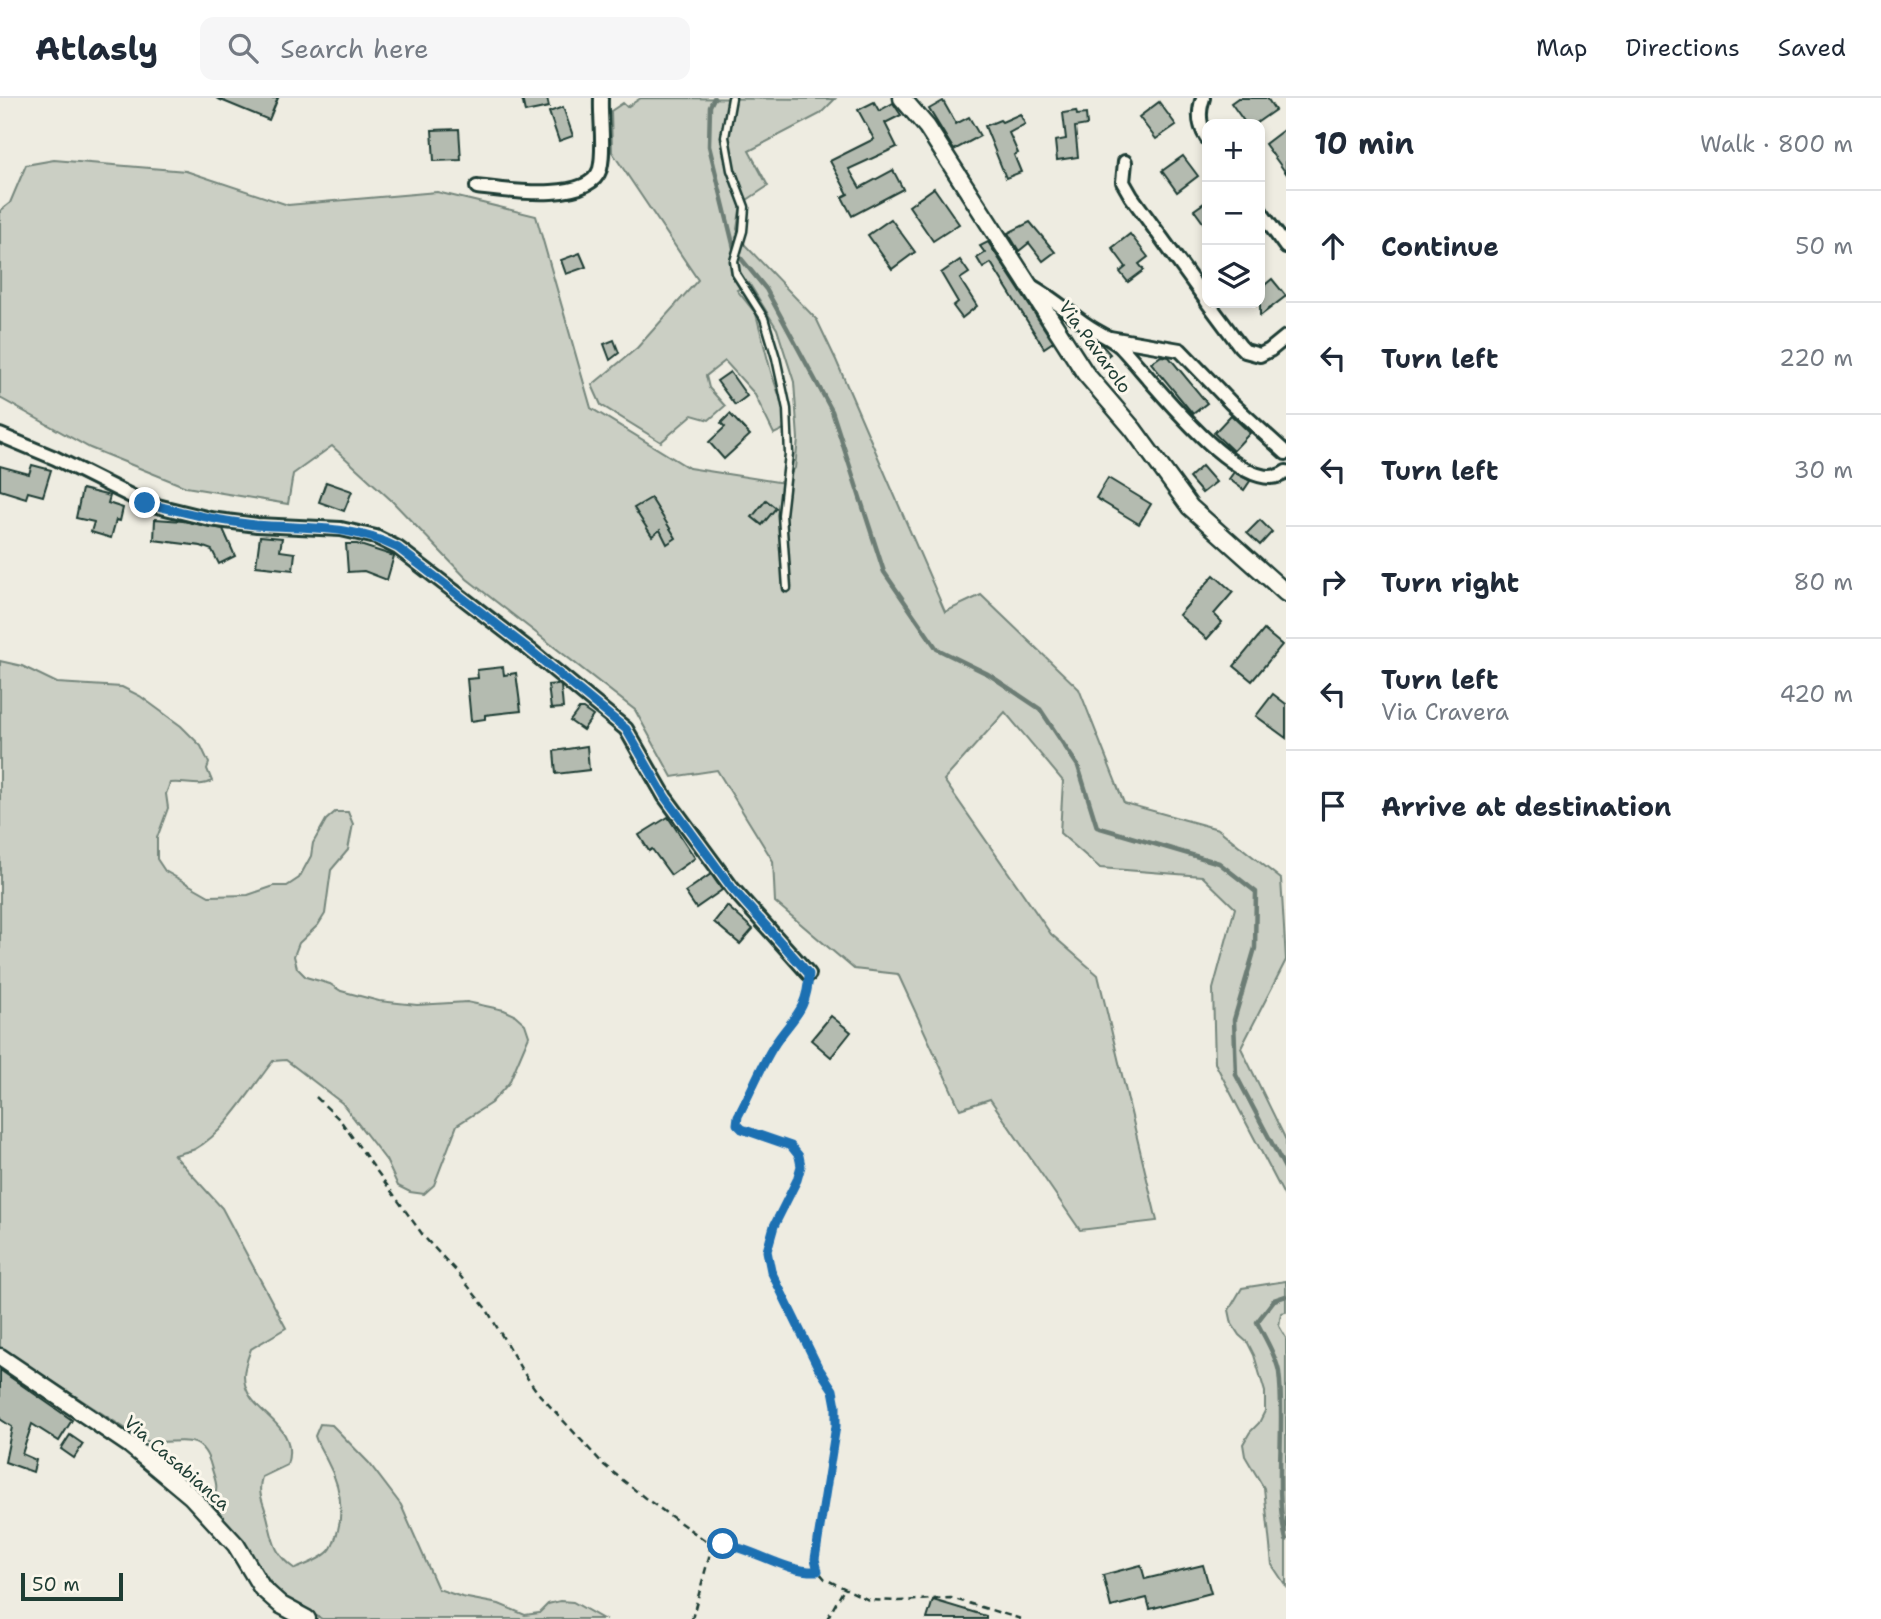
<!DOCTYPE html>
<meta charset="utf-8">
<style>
:root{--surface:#fff;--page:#f6f6f7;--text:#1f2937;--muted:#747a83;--line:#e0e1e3}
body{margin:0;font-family:"Shantell Sans",sans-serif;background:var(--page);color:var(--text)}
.controls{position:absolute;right:21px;top:21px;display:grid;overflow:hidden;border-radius:14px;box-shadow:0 4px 10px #0003}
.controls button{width:63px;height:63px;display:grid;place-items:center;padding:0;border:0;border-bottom:2px solid var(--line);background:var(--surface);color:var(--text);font:35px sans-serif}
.scale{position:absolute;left:21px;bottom:18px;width:102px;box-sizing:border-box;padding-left:7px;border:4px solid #1f3d34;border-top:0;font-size:19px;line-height:24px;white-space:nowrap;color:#1f3d34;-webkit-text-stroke:5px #fbf7ec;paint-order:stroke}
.stop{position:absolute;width:21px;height:21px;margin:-16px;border:5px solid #1f6fb2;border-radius:50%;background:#fff}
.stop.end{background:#1f6fb2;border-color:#fff;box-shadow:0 2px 7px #0008}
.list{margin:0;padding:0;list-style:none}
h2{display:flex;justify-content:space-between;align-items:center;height:91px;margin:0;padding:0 28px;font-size:30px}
h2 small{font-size:23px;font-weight:400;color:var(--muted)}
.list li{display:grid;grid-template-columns:46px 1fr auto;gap:21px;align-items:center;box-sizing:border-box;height:112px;padding:0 28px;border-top:2px solid var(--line)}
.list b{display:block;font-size:26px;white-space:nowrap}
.list p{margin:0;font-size:23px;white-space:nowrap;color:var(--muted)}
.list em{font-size:23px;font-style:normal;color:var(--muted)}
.icon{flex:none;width:38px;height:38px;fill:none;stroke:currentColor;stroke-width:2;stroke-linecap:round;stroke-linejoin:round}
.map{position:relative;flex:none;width:1286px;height:1521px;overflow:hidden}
header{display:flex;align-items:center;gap:42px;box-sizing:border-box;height:98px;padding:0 35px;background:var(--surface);border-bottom:2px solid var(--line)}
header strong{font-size:33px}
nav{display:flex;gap:38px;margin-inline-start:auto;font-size:24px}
.search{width:490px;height:63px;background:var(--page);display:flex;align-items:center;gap:18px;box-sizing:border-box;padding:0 24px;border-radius:14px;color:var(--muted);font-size:26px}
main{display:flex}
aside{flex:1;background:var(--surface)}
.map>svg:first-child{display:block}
</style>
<header>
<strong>Atlasly</strong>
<div class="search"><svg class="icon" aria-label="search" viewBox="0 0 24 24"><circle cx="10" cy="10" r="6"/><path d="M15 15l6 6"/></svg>Search here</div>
<nav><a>Map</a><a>Directions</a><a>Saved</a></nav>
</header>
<main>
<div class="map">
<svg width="1286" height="1521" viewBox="0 0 1286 1521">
<rect width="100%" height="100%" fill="#eeece1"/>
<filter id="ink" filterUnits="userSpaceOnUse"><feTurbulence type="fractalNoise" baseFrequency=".0143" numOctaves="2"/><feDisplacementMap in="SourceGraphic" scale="14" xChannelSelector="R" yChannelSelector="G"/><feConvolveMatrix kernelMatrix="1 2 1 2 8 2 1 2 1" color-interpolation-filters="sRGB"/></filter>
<g filter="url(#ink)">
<g fill="#cbcfc4" stroke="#75867c" stroke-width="2">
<path d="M641,0L835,1L820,16L749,53L768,88L741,106L737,131L745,147L817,222L836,262L945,514L981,497L1079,591L1124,705L1218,731L1281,781L1286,862L1241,950L1286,1042V1101L1215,965L1213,891L1235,810L1202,778L1100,770L1060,735L1063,683L1005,614L944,682L1051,836L1098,877L1157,1123L1080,1132L990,1001L960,1011L898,876L854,871L775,804L773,763L717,672L672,679L635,612L467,481L391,402L332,348L293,376L288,406L186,389L90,350L0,300V113L10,105L26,67L54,62L186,73L288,107L437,94L536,118L591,310L689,370L784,385L795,370L798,341L794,284L777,231L749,185L737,192L756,216L771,274L784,311V331L774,336L754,295L725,263L706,278L709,290L725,308L709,322L692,317L661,344L601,307L592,287L637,250L698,182L612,54L611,13L623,5L627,9Z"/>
<path d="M0,563L22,568L57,585L122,589L140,598L181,628L201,648L209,665L207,671L212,683C201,690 184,683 170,685L166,696L168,710L157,740V761L165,773L209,798L248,797L274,788H287L299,780L311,758L313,745L326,722L335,714H348L353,726L348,752L331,772L325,816L318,827L299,845L294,858L297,870L306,879L330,886L341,893L379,903L417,907L467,904L504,912L515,917L525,926L529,938L509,985L491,1005L457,1027L434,1087L424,1096L410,1094L398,1088L386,1062L342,1005L286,962L273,963C251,991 226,1034 195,1051C188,1054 180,1055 174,1057L222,1110L286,1230L251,1251C248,1259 244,1269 244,1278C244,1317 301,1322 287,1367L262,1379C257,1395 263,1403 267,1418C273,1441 273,1456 295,1471C305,1467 322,1461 329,1453C334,1448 336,1438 338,1432C344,1408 339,1385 327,1363C323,1354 318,1348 315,1338L320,1326L332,1327L369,1365L401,1407L438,1491L462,1499L499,1506L525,1517L539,1515L548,1506L560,1503L573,1504L603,1521H322L282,1497L259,1471L213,1405C219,1386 216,1386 211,1368C200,1327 171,1351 143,1342L26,1266L0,1252Z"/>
<path d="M1286,1183V1214L1281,1215L1279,1228L1286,1240V1488L1272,1467L1264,1390L1245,1358L1243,1346L1250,1334L1259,1325L1265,1313V1294L1254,1257L1248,1245L1239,1237L1232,1226L1229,1212L1242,1190Z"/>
</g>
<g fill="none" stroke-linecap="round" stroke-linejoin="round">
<g stroke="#6c7d74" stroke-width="4.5">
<path d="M714,0L710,8L709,48L734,150"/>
<path d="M739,158L766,191L832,313L884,474L937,551L988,576L1040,611L1078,668L1097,729L1219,765L1256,794L1255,850L1234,922L1236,977L1286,1072"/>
<path d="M1286,1198L1274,1202L1257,1224C1264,1239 1276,1257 1279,1274C1286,1330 1273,1387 1286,1442"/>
</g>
</g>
<g fill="#b4bbb0" stroke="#1f3d34" stroke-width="2">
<path d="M216,0H278L269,22Z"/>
<path d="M522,0H547L549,9L525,14Z"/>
<path d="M1238,0H1267L1275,12L1255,26H1246L1231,5Z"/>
<path d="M943,3L956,26L969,19L980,38L954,52L929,11Z"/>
<path d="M874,4L879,13L893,5L901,17L885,25L897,49L849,71L860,90L893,72L903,91L852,118L842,99L848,96L830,63L874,41L858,12Z"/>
<path d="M1159,4L1176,27L1156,41L1139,19Z"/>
<path d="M563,9L573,38L559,43L549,14Z"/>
<path d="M1076,13L1077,17L1086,16L1087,27L1075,29L1078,59L1057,62L1055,43L1066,41L1063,15Z"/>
<path d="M1020,16L1025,26L1009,35L1018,55L1014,57L1021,74L1006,80L985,28L1000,22L1002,24Z"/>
<path d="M1286,30V75L1265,46Z"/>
<path d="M459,31L461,62L434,63L432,32Z"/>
<path d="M1183,58L1198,78L1177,94L1162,73Z"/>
<path d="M934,90L959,126L933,143L909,108Z"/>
<path d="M1207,103V130L1194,112Z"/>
<path d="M891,121L915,154L892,171L868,137Z"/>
<path d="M1030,124L1055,154L1043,163L1029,145L1019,153L1008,135Z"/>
<path d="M1130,136L1148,159L1139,166L1144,172L1128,184L1120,174L1126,169L1112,150Z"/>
<path d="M988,144L1053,244L1044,250L991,165L983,170L977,160L985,155L980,148Z"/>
<path d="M580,155L586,169L566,176L561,162Z"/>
<path d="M960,162L969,175L960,181L977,208L962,220L953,208L958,204L941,175Z"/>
<path d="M1272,181L1286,198L1260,218V191Z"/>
<path d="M614,242L619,255L610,262L604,246Z"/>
<path d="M1100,245L1110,256L1099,264L1090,252Z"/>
<path d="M1161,258L1169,259L1207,305L1193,316L1151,265Z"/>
<path d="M730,274L747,298L735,307L717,283Z"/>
<path d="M730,316L750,337L724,361L709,344L725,329L721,325Z"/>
<path d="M1231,317L1250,335L1233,353L1214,335Z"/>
<path d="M32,367L51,372L43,398L28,394L26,400L0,392V368L29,376Z"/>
<path d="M1202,368L1216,384L1202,395L1189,380Z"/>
<path d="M1234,374L1250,383L1244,392L1229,381Z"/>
<path d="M1108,380L1151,406L1139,426L1096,400Z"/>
<path d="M326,384L352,393L344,413L319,404Z"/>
<path d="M82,391L110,398L108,405L123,410L120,423L116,422L111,440L91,434L94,424L76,420Z"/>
<path d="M651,400L676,440L667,446L660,432L652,438L634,410Z"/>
<path d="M766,402L776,410L762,427L752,419Z"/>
<path d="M155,421L183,423L223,431L235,458L219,466L212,452L201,448L154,442Z"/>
<path d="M1260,422L1272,434L1260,447L1247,435Z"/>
<path d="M260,438L282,440L280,453L295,455L293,472L256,468Z"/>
<path d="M346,446H357L394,458L387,482L364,473L348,474Z"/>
<path d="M1214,477L1233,494L1214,516L1222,524L1207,541L1179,517Z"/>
<path d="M1264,532L1282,547L1252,583L1234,568Z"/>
<path d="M503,569L504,577L516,575L521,613L485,617V621L471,623L467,581L478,580L477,572Z"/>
<path d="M558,586L561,588L563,610L551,611L548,587Z"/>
<path d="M1273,596L1286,606V640L1256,618Z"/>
<path d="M579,611H583L593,618L583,632L570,623Z"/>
<path d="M587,648L589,672L556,676L554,653Z"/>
<path d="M668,719L695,760L671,777L652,751L649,753L639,737Z"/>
<path d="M711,776L722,792L696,810L685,794Z"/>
<path d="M727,808L753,831L740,846L714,824Z"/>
<path d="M831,918L851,934L831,959L811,942Z"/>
<path d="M0,1272L72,1322L59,1343L32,1326L22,1356L36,1362L33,1374L5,1364L12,1329L0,1321Z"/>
<path d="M70,1337L83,1346L74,1360L61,1351Z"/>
<path d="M1141,1467L1145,1481L1203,1467L1211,1495L1150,1511L1147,1500L1111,1509L1103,1477Z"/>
<path d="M933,1502L986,1518V1521H927Z"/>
</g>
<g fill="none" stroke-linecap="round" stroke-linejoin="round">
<g stroke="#1f3d34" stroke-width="11">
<path id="lane" d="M732,0L725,39L731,72L745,109L743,133L734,163L736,176L764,220L776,260L787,311L789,356L782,417L787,490"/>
</g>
<g stroke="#1f3d34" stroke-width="18">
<g id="street">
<path d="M1203,0C1198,14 1199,28 1207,40"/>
<path d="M1125,64L1123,84L1131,98L1207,203"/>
<path d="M477,89C504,92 589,106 600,71C605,51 600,22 601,0"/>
<path d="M1260,113L1286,149"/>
<path d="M1031,188C1051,199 1069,215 1088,228C1098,235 1111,240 1120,248C1147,275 1242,406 1286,374"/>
<path d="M1208,205L1240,248L1245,253L1260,257L1270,252L1286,239"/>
<path d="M1110,240L1180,252L1231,305L1286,355"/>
<path d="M0,337L55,360L145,405L210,421L257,427L341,431L376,439L398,450L530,552L626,631L665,699L732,790L809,876"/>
</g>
</g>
<g stroke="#1f3d34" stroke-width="21">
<g id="secondary">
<path d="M902,0L927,29L1085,275L1133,331L1190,409L1286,495"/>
<path d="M0,1259L130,1347L191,1398L236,1447L262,1490L281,1507L307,1521"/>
</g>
</g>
<g stroke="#1f3d34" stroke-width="2.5" stroke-dasharray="7 5" stroke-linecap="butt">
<path d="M808,889L802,912L773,949L738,1018L737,1026L742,1031L791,1048L799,1058L801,1068L797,1082L774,1128L767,1153L771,1173L818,1269L833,1292L836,1308V1328L815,1461L818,1473L825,1481L869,1502L899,1503L951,1500L1021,1521"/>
<path d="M316,999L340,1022L425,1140L457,1174L487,1212L523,1274L538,1295L604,1367L645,1400L706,1443L710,1449L709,1459L692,1521"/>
<path d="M711,1449L723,1446L731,1447C755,1456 793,1475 818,1473"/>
<path d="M827,1521L844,1491"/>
</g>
<use href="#lane" stroke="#fbf7ec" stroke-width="6"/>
<use href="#street" stroke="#fbf7ec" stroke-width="12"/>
<use href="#secondary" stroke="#fbf7ec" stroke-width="16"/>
</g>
</g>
<g fill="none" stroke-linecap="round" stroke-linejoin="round" filter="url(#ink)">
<path stroke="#1f6fb2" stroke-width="9" d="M145,405C182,414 218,423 256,427C307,431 351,426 398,450L530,552L626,631L665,699L732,790L809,876C807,915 792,919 773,949C760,970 750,996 738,1018L737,1026L742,1031L791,1048L799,1058L801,1068L797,1082L774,1128L767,1153L771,1173L818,1269L833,1292L836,1308V1328L815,1461L818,1473C786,1475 755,1451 723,1446"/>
</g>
<g text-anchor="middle" stroke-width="6" stroke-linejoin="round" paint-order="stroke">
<g font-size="18" fill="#1f3d34" stroke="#fbf7ec">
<text transform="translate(1095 249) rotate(54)" y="6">Via Pavarolo</text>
<text transform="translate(177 1365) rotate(41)" y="6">Via Casabianca</text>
</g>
</g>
</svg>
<div class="controls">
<button>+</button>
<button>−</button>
<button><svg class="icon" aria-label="layers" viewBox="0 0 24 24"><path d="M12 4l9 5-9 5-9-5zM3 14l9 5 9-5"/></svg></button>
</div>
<div class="scale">50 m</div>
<div class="stop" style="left:723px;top:1446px"></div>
<div class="stop end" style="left:145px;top:405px"></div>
</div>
<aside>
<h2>10 min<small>Walk · 800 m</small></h2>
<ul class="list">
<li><svg class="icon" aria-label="ahead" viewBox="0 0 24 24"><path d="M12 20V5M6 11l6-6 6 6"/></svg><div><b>Continue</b></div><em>50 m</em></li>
<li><svg class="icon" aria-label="left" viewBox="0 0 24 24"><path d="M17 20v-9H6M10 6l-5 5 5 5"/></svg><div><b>Turn left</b></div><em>220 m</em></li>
<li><svg class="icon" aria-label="left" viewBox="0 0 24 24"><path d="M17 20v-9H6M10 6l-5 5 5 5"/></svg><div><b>Turn left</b></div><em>30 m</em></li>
<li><svg class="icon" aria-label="right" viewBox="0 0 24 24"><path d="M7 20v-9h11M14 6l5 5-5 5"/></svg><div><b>Turn right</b></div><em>80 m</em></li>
<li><svg class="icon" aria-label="left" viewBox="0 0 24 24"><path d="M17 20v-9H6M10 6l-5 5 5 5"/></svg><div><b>Turn left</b><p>Via Cravera</p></div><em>420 m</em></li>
<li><svg class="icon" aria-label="arrive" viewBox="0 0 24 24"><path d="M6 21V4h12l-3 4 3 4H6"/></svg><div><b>Arrive at destination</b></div></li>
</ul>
</aside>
</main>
